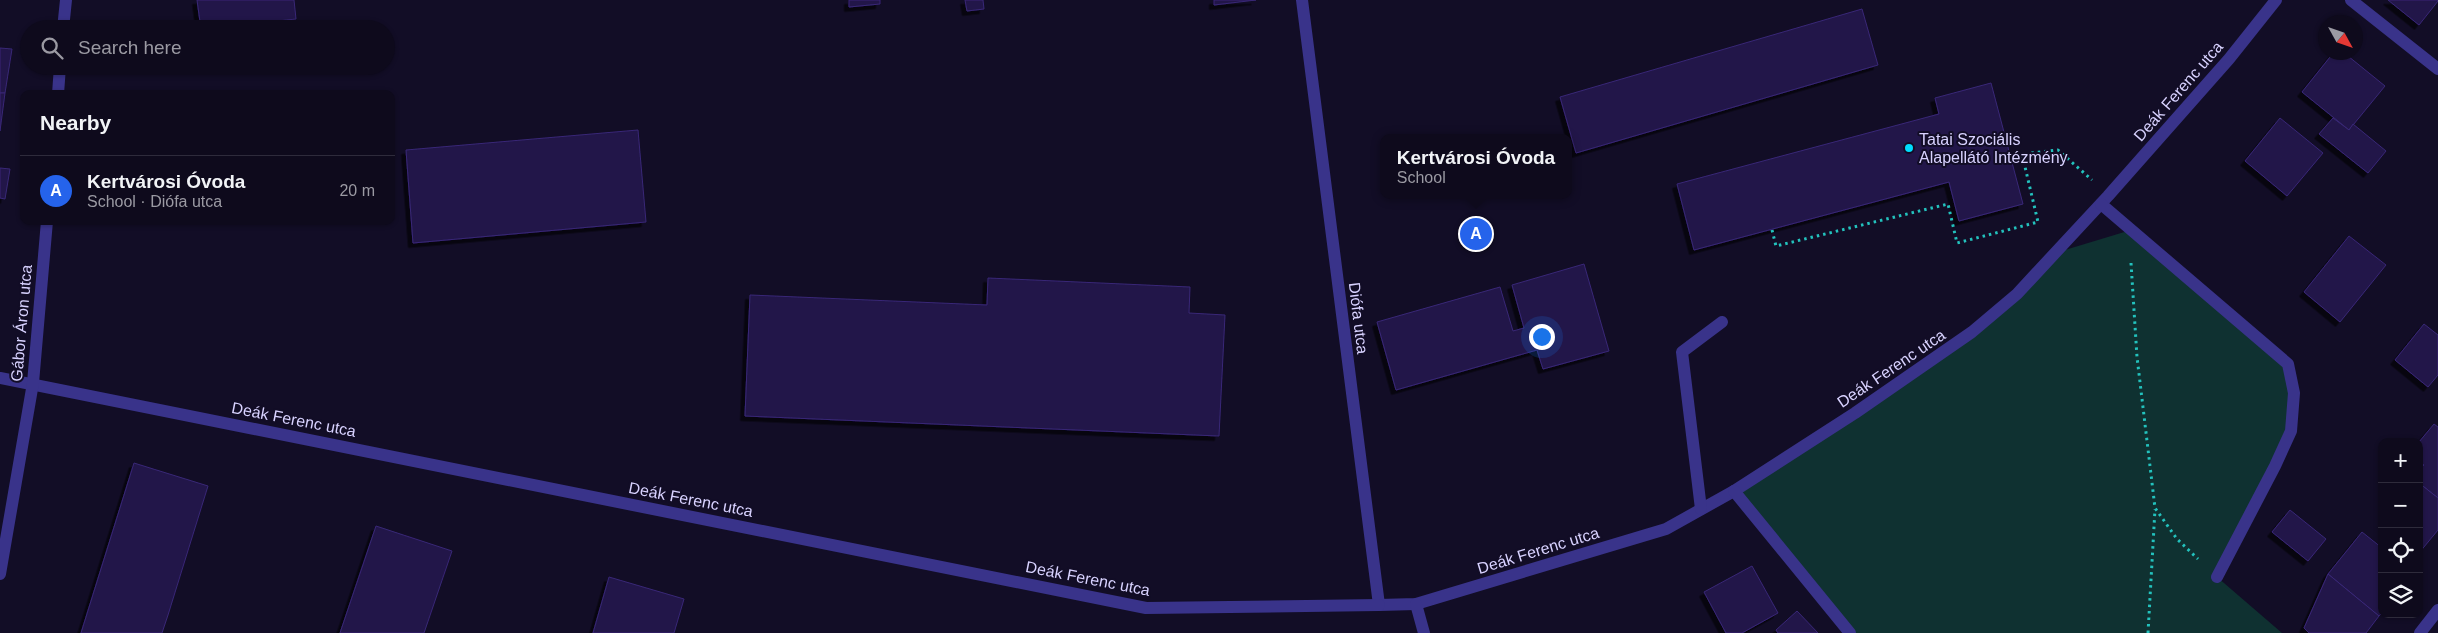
<!DOCTYPE html>
<meta charset="utf-8">
<style>
:root{--surface:#0e0a1c;--page:#171325;--text:#f1f3f6;--muted:#9b9aa3;--line:#2e2b3b;--accent:#2563eb}
body{margin:0;font-family:Arial,sans-serif;background:var(--page);color:var(--text)}
.controls{position:absolute;right:15px;bottom:15px;display:grid;overflow:hidden;border-radius:10px;box-shadow:0 1px 4px #0004}
.controls button{width:45px;height:45px;display:grid;place-items:center;padding:0;border:0;border-bottom:1px solid var(--line);background:var(--surface);color:var(--text);font:25px sans-serif}
.compass{position:absolute;left:2318px;top:15px;width:45px;height:45px;border-radius:50%;background:var(--surface);box-shadow:0 1px 4px #0004;rotate:130deg}
.you{position:absolute;left:1541px;top:336px;width:18px;height:18px;margin:-12px;border:4px solid #fff;border-radius:50%;background:#1a73e8;box-shadow:0 0 0 8px #1a73e833}
.badge{display:grid;place-items:center;width:32px;height:32px;border-radius:50%;background:var(--accent);color:#fff;font-size:16px;font-weight:700}
.pin{position:absolute;translate:-50% -50%;border:2px solid #fff;box-shadow:0 1px 5px #0006}
.popup{position:absolute;left:1380px;top:134px;width:192px;height:65px;box-sizing:border-box;display:grid;place-content:center;border-radius:10px;background:var(--surface);filter:drop-shadow(0 1px 4px #0005);font-size:16px;white-space:nowrap;color:var(--muted)}
.popup b{font-size:19px;color:var(--text)}
.popup::after{content:'';position:absolute;left:50%;top:100%;margin-left:-10px;border:10px solid transparent;border-top-color:var(--surface)}
.list{margin:0;padding:0;list-style:none}
h2{display:flex;justify-content:space-between;align-items:center;height:65px;margin:0;padding:0 20px;font-size:21px}
h2 small{font-size:16px;font-weight:400;color:var(--muted)}
.list li{display:grid;grid-template-columns:32px 1fr auto;gap:15px;align-items:center;box-sizing:border-box;height:70px;padding:0 20px;border-top:1px solid var(--line)}
.list b{display:block;font-size:19px;white-space:nowrap}
.list p{margin:0;font-size:16px;white-space:nowrap;color:var(--muted)}
.list em{font-size:16px;font-style:normal;color:var(--muted)}
.icon{flex:none;width:28px;height:28px;fill:none;stroke:currentColor;stroke-width:2;stroke-linecap:round;stroke-linejoin:round}
.map{position:relative;flex:none;width:2438px;height:633px;overflow:hidden}
.search{position:absolute;background:var(--surface);box-shadow:0 1px 4px #0004;left:20px;top:20px;width:375px;height:55px;display:flex;align-items:center;gap:12px;box-sizing:border-box;padding:0 18px;border-radius:28px;color:var(--muted);font-size:19px}
.panel{position:absolute;background:var(--surface);box-shadow:0 1px 4px #0004;left:20px;top:90px;width:375px;height:135px;border-radius:10px}
.map>svg:first-child{display:block}
</style>
<div class="map">
<svg width="2438" height="633" viewBox="0 0 2438 633">
<defs>
<filter id="shadow"><feDropShadow dx="-4.5" dy="4.5" stdDeviation="0" flood-color="#0009"/></filter>
</defs>
<rect width="100%" height="100%" fill="#120d26"/>
<path fill="#0f3131" d="M2131,230L2288,364L2291,431L2217,577L2282,633H1850L1734,491L1972,332L2055,253Z"/>
<g fill="#221749" stroke="#392777" filter="url(#shadow)">
<path d="M197,0H294L296,19L201,29Z"/>
<path d="M849,0H880V4L849,7Z"/>
<path d="M965,0H983L984,9L967,11Z"/>
<path d="M1214,0H1256L1214,5Z"/>
<path d="M2388,0H2438V1L2419,25Z"/>
<path d="M1862,9L1878,65L1576,153L1560,97Z"/>
<path d="M0,48L12,49L5,93H0Z"/>
<path d="M2334,52H2343L2385,86L2349,130L2302,92Z"/>
<path d="M1991,83L2023,204L1959,221L1949,182L1694,250L1677,184L1939,114L1935,98Z"/>
<path d="M0,93H5L0,131Z"/>
<path d="M2280,118L2323,153L2287,196L2245,161Z"/>
<path d="M2333,118L2349,130L2353,124L2386,151L2368,173L2319,134Z"/>
<path d="M638,130L646,222L413,243L406,150Z"/>
<path d="M0,168L10,169L5,199L0,198Z"/>
<path d="M2349,236L2386,265L2340,322L2304,292Z"/>
<path d="M1584,264L1609,351L1543,369L1537,350L1396,390L1377,322L1500,287L1513,331L1524,328L1512,285Z"/>
<path d="M988,278L1190,287L1189,313L1225,315L1219,436L745,416L750,295L987,305Z"/>
<path d="M2424,324L2438,335V375L2428,387L2395,360Z"/>
<path d="M2434,424L2438,427V498L2419,483V470L2424,465L2419,461V442Z"/>
<path d="M134,463L208,486L168,615L162,633H81Z"/>
<path d="M2419,483L2438,498V530L2419,553Z"/>
<path d="M2290,510L2326,539L2308,561L2272,532Z"/>
<path d="M376,526L452,551L424,633H340Z"/>
<path d="M2362,532L2382,548V613L2379,616L2328,574Z"/>
<path d="M1752,566L1778,613L1742,633H1726L1704,592Z"/>
<path d="M2328,574L2379,616L2366,633H2309L2304,628Z"/>
<path d="M609,577L684,599L674,633H593Z"/>
<path d="M1797,611L1818,633H1778L1776,630Z"/>
</g>
<g fill="none" stroke-linecap="round" stroke-linejoin="round">
<g stroke="#23c2bd" stroke-width="3" stroke-dasharray="2.5 4" stroke-linecap="butt">
<path d="M1772,230L1776,246L1948,204L1957,243L2038,222L2022,154L2058,150L2092,180"/>
<path d="M2131,263L2137,357L2155,508L2177,539L2198,559"/>
<path d="M2148,633L2155,509"/>
</g>
<g stroke="#39338a" stroke-width="12">
<path d="M1302,0L1379,605L1416,604L1666,529L1734,491L1855,413L1972,332L2017,294L2108,196L2229,59L2276,0"/>
<path d="M2351,0L2438,69"/>
<path d="M63,29L66,0"/>
<path d="M58,94L60,66"/>
<path d="M2101,204L2288,364L2294,393L2291,431L2275,466L2217,577"/>
<path d="M0,378L1146,608L1379,605"/>
<path d="M1734,491L1850,633"/>
<path d="M1701,509L1682,352L1722,322"/>
<path d="M0,574L33,383L47,221"/>
<path d="M1416,604L1424,633"/>
<path d="M2420,633L2438,610"/>
</g>
</g>
<circle fill="#00dcfd" stroke="#120d26" stroke-width="2" cx="1909" cy="148" r="5"/>
<g text-anchor="middle" stroke-width="4" stroke-linejoin="round" paint-order="stroke">
<g font-size="16" fill="#d8d2ff" stroke="#120d26">
<text transform="translate(2178 91) rotate(-49)" y="6">Deák Ferenc utca</text>
<text transform="translate(1359 318) rotate(83)" y="6">Diófa utca</text>
<text transform="translate(21 323) rotate(-85)" y="6">Gábor Áron utca</text>
<text transform="translate(1891 368) rotate(-34)" y="6">Deák Ferenc utca</text>
<text transform="translate(294 419) rotate(11)" y="6">Deák Ferenc utca</text>
<text transform="translate(691 499) rotate(11)" y="6">Deák Ferenc utca</text>
<text transform="translate(1538 550) rotate(-17)" y="6">Deák Ferenc utca</text>
<text transform="translate(1088 578) rotate(11)" y="6">Deák Ferenc utca</text>
</g>
<g font-size="16" fill="#d8d2ff" stroke="#120d26" text-anchor="start">
<text x="1919" y="145">Tatai Szociális<tspan x="1919" dy="18">Alapellátó Intézmény</tspan></text>
</g>
</g>
</svg>
<div class="controls">
<button>+</button>
<button>−</button>
<button><svg class="icon" aria-label="locate" viewBox="0 0 24 24"><circle cx="12" cy="12" r="6"/><path d="M12 2v4M12 18v4M2 12h4M18 12h4"/></svg></button>
<button><svg class="icon" aria-label="layers" viewBox="0 0 24 24"><path d="M12 4l9 5-9 5-9-5zM3 14l9 5 9-5"/></svg></button>
</div>
<svg class="compass" viewBox="-18 -18 36 36"><path d="M0-13l5 13h-10z" fill="#e53935"/><path d="M0 13l5-13h-10z" fill="#9b9aa3"/></svg>
<div class="you"></div>
<div class="pin badge" style="left:1476px;top:234px">A</div>
<div class="popup"><b>Kertvárosi Óvoda</b>School</div>
<div class="search"><svg class="icon" aria-label="search" viewBox="0 0 24 24"><circle cx="10" cy="10" r="6"/><path d="M15 15l6 6"/></svg>Search here</div>
<section class="panel">
<h2>Nearby<small></small></h2>
<ul class="list">
<li><span class="badge">A</span><div><b>Kertvárosi Óvoda</b><p>School · Diófa utca</p></div><em>20 m</em></li>
</ul>
</section>
</div>
